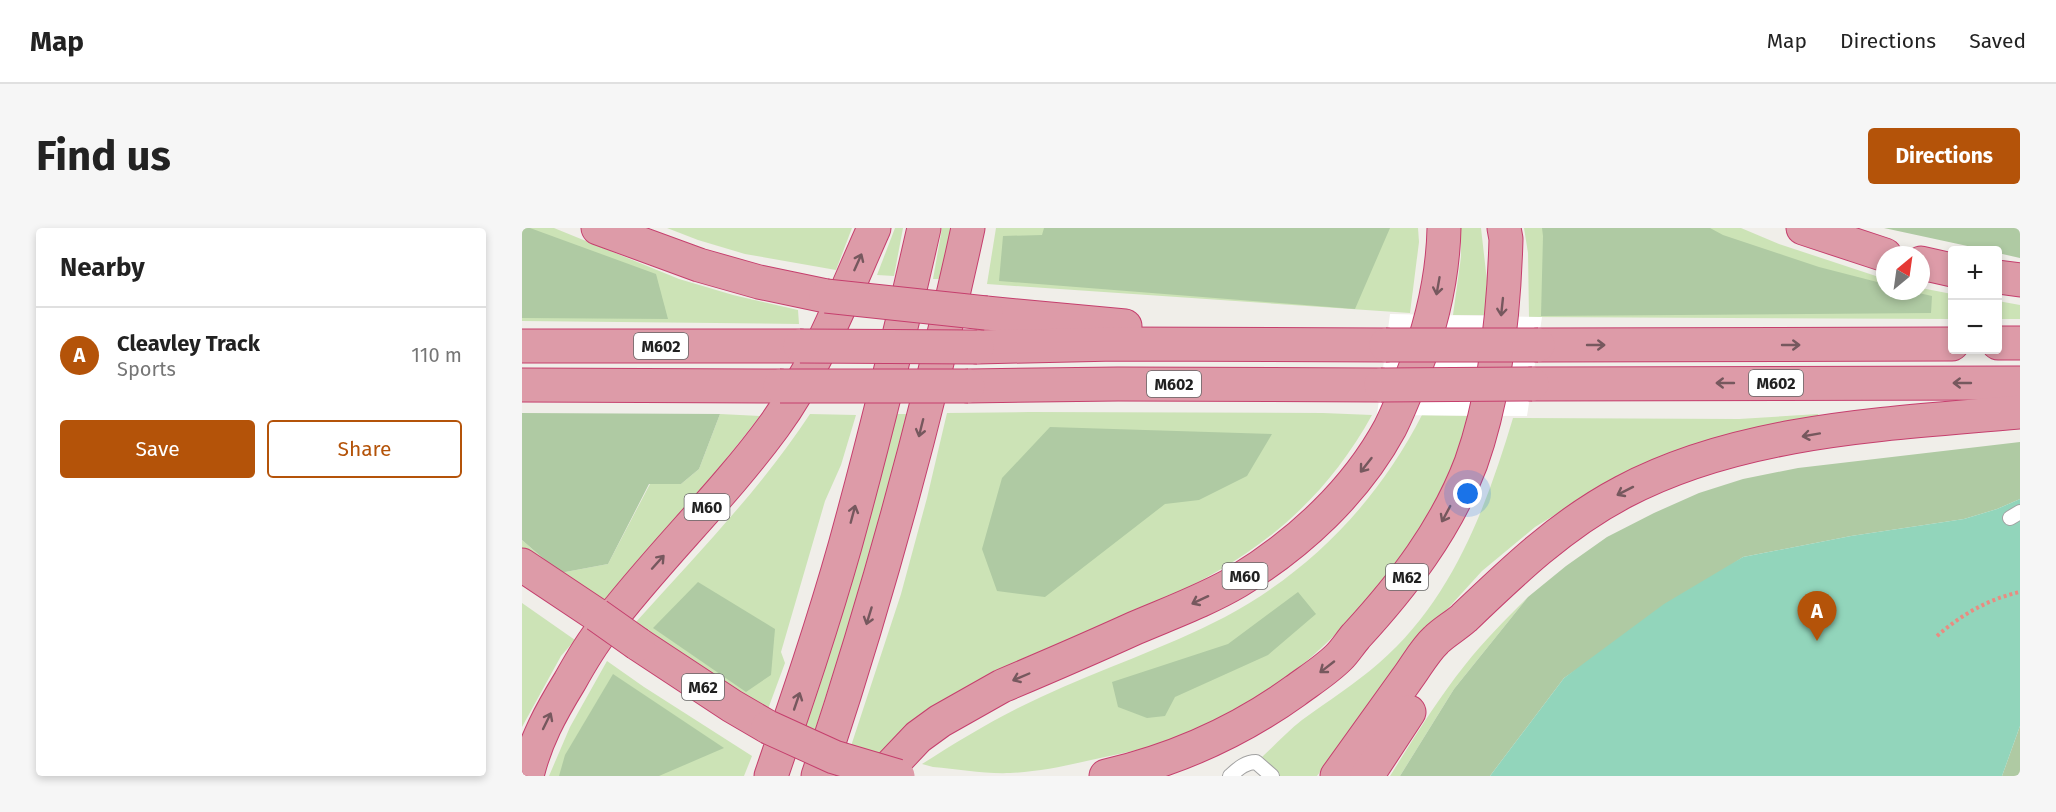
<!DOCTYPE html>
<meta charset="utf-8">
<style>
:root{--surface:#fff;--page:#f6f6f6;--text:#222;--muted:#767676;--line:#e0e0e0;--accent:#b45309}
body{margin:0;font-family:"Fira Sans",sans-serif;background:var(--page);color:var(--text)}
.controls{position:absolute;right:18px;top:18px;display:grid;overflow:hidden;border-radius:6px;box-shadow:0 3px 9px #0003}
.controls button{width:54px;height:54px;display:grid;place-items:center;padding:0;border:0;border-bottom:2px solid var(--line);background:var(--surface);color:var(--text);font:30px sans-serif}
.compass{position:absolute;left:1354px;top:18px;width:54px;height:54px;border-radius:50%;background:var(--surface);box-shadow:0 3px 9px #0003;rotate:29deg}
.you{position:absolute;left:946px;top:266px;width:21px;height:21px;margin:-15px;border:4px solid #fff;border-radius:50%;background:#1a73e8;box-shadow:0 0 0 9px #1a73e833}
.badge{display:grid;place-items:center;width:39px;height:39px;border-radius:50%;background:var(--accent);color:#fff;font-size:20px;font-weight:700}
.pin{position:absolute;translate:-50% -50px;filter:drop-shadow(0 2px 3px #0008)}
.pin::after{content:'';position:absolute;top:32px;width:21px;height:18px;background:inherit;clip-path:polygon(0 0,100% 0,50% 100%)}
.list{margin:0;padding:0;list-style:none}
h2{display:flex;justify-content:space-between;align-items:center;height:78px;margin:0;padding:0 24px;font-size:26px}
h2 small{font-size:20px;font-weight:400;color:var(--muted)}
.list li{display:grid;grid-template-columns:39px 1fr auto;gap:18px;align-items:center;box-sizing:border-box;height:96px;padding:0 24px;border-top:2px solid var(--line)}
.list b{display:block;font-size:22px;white-space:nowrap}
.list p{margin:0;font-size:20px;white-space:nowrap;color:var(--muted)}
.list em{font-size:20px;font-style:normal;color:var(--muted)}
.actions{display:flex;gap:12px;padding:18px 24px}
.actions a{flex:1;padding:14px 0;border:2px solid var(--accent);border-radius:6px;text-align:center;font-size:21px;color:var(--accent)}
.actions .main{background:var(--accent);color:#fff}
.map{position:relative;flex:none;width:1498px;height:548px;overflow:hidden;border-radius:6px}
header{display:flex;align-items:center;gap:36px;box-sizing:border-box;height:84px;padding:0 30px;background:var(--surface);border-bottom:2px solid var(--line)}
header strong{font-size:28px}
nav{display:flex;gap:33px;margin-inline-start:auto;font-size:21px}
.intro{display:flex;align-items:center;justify-content:space-between;box-sizing:border-box;height:144px;padding:0 36px}
h1{margin:0;font-size:42px}
.button{padding:15px 27px;border-radius:6px;background:var(--accent);color:#fff;font-size:21px;font-weight:700}
main{display:flex;gap:36px;padding:0 36px}
aside{flex:1;background:var(--surface);border-radius:6px;box-shadow:0 3px 9px #0003}
.map>svg:first-child{display:block}
</style>
<header>
<strong>Map</strong>
<nav><a>Map</a><a>Directions</a><a>Saved</a></nav>
</header>
<div class="intro"><h1>Find us</h1><a class="button">Directions</a></div>
<main>
<aside>
<h2>Nearby<small></small></h2>
<ul class="list">
<li><span class="badge">A</span><div><b>Cleavley Track</b><p>Sports</p></div><em>110 m</em></li>
</ul>
<div class="actions"><a class="main">Save</a><a>Share</a></div>
</aside>
<div class="map">
<svg width="1498" height="548" viewBox="0 0 1498 548">
<rect width="100%" height="100%" fill="#f0eee9"/>
<g fill="#cce3b6">
<path d="M0,0H32L157,51L211,67L276,82L277,96L0,93Z"/>
<path d="M145,0H330L314,42L223,26L176,12Z"/>
<path d="M373,0H381L372,48L355,47Z"/>
<path d="M420,0H429L419,51H411Z"/>
<path d="M474,0H896L897,14L888,85L465,56Z"/>
<path d="M939,0H959L965,53L963,87H931L939,29Z"/>
<path d="M1002,0H1219L1257,16L1363,51V63H1399V60L1430,66V91L1007,89L1006,25Z"/>
<path d="M1476,73L1498,77V91H1476Z"/>
<path d="M507,184L801,185L850,187C800,278 728,333 635,374C602,388 570,401 538,415C523,422 507,427 492,435C445,460 405,494 362,526L329,518L379,366L405,270L425,185Z"/>
<path d="M198,186L238,188L197,240L82,372L0,324V312L38,345L86,336L128,256H159L177,241Z"/>
<path d="M288,186L334,187L319,237L303,273L259,424L263,435L246,481L193,449L114,394C174,327 238,262 288,186Z"/>
<path d="M375,186H387L325,402L293,502L282,498Z"/>
<path d="M1296,186L1297,189L1096,248L1013,299L960,343L909,399L816,519L795,548H756L740,529C753,517 766,503 780,492C806,473 833,456 857,435C930,372 964,280 991,190L1217,191Z"/>
<path d="M900,187L946,188C941,204 937,221 931,236C899,314 829,402 761,452C733,473 693,492 661,507C632,520 600,525 569,532C543,538 515,544 488,545C462,546 436,541 411,539L400,536C438,512 477,488 519,469C579,441 643,420 703,389C789,343 856,273 900,187Z"/>
<path d="M1006,369L932,461L878,548H868C892,510 915,472 943,437C962,413 984,391 1006,369Z"/>
<path d="M0,375L53,412L39,428L0,499Z"/>
<path d="M85,433L122,459L230,528L222,548H27L48,499Z"/>
</g>
<g fill="#afcaa3">
<path d="M0,0H8L134,46L146,91L0,90Z"/>
<path d="M522,0H868L833,81L477,53L481,8L520,7Z"/>
<path d="M1020,0H1188L1201,7L1297,39L1363,56V63H1388L1410,68L1409,85L1019,88L1021,8Z"/>
<path d="M1362,0H1498V30L1476,25V22H1464Z"/>
<path d="M0,185L198,186L177,241L159,256H127L86,336L38,345L0,312Z"/>
<path d="M528,199L750,206L725,248L677,272L643,276L523,369L475,363L460,321L480,250Z"/>
<path d="M1498,214V271L1475,281L1442,291L1329,308L1221,329L1042,450L968,548H878L932,461L1006,369L1044,338L1085,309L1132,285L1177,265L1221,251L1276,240Z"/>
<path d="M176,354L253,401L249,447L224,464L131,400Z"/>
<path d="M776,364L794,386L746,427L653,469L643,488L625,490L596,479L590,454L706,416Z"/>
<path d="M91,446L202,520L137,548H37L43,527Z"/>
<path d="M1498,498V548H1480Z"/>
</g>
<path fill="#92d5bb" d="M1498,271V498L1480,548H968L1042,450L1142,376L1221,329L1329,308L1442,291L1475,281Z"/>
<path fill="#fff" d="M868,86L1020,89L1005,188L855,187Z"/>
<g fill="none" stroke-linecap="round" stroke-linejoin="round">
<g stroke="#a2a2a2" stroke-width="16">
<g id="service">
<path d="M1488,290L1498,284"/>
<path d="M708,548C716,541 723,534 734,534L750,548"/>
</g>
</g>
<g stroke="#c53f6d" stroke-width="35">
<g id="motorway">
<path d="M76,0L177,37L237,54L304,68"/>
<path d="M1281,0L1363,27"/>
<path d="M1399,35L1430,42"/>
<path d="M1476,49L1498,52"/>
<path d="M464,85L603,98"/>
<path d="M1476,115H1498"/>
<path d="M1016,117L1430,116"/>
<path d="M0,118H278"/>
<path d="M455,119L594,116L864,117"/>
<path d="M1010,156L1498,155"/>
<path d="M0,157L258,158"/>
<path d="M446,158L596,156L859,157"/>
<path d="M0,337L75,387"/>
<path d="M116,416L210,478L246,499"/>
<path d="M5,548C13,513 29,484 48,453C58,435 69,416 82,400C135,330 200,269 252,198C295,139 322,67 352,0"/>
<path d="M249,548C275,472 301,396 323,318C352,213 378,106 402,0"/>
<path d="M296,548C356,368 406,185 446,0"/>
<path d="M359,548L396,509L418,493L480,458C525,439 569,420 613,400C648,385 684,372 716,353C777,316 834,263 868,200C877,182 884,164 891,146C909,99 921,50 922,0"/>
<path d="M584,548C653,532 716,504 773,463C788,452 804,442 817,429C823,423 828,415 834,408C881,357 924,301 949,235C974,165 982,84 984,11L982,0"/>
<path d="M815,548C838,516 861,484 884,452C894,439 902,423 914,412C922,404 933,398 942,390C991,343 1040,296 1101,264C1220,201 1367,196 1498,184"/>
<path d="M845,548L887,484"/>
</g>
</g>
<path stroke="#e98c81" stroke-width="4" stroke-dasharray="3 3" stroke-linecap="butt" d="M1415,408C1439,387 1466,371 1498,364"/>
<use href="#service" stroke="#fff" stroke-width="14"/>
<use href="#motorway" stroke="#dd9ba8" stroke-width="33"/>
<g stroke="#c53f6d" stroke-width="35" stroke-linecap="butt">
<g id="motorway-bridge">
<path d="M304,68L464,85"/>
<path d="M864,117H1016"/>
<path d="M278,118L455,119"/>
<path d="M859,157L1010,156"/>
<path d="M258,158H446"/>
<path d="M75,387L116,416"/>
<path d="M246,499L312,529L376,548"/>
</g>
</g>
<use href="#motorway-bridge" stroke="#dd9ba8" stroke-width="33"/>
</g>
<defs><path id="oneway-shaft" d="M-6 0H5M1.5-3L5.5 0L1.5 3" fill="none" stroke-width="1.6" stroke-linecap="round" stroke-linejoin="round" transform="scale(1.5)"/></defs>
<g stroke="#76585e">
<use href="#oneway-shaft" transform="translate(336 34) rotate(-66)"/>
<use href="#oneway-shaft" transform="translate(916 58) rotate(100)"/>
<use href="#oneway-shaft" transform="translate(980 79) rotate(96)"/>
<use href="#oneway-shaft" transform="translate(1074 117)"/>
<use href="#oneway-shaft" transform="translate(1269 117)"/>
<use href="#oneway-shaft" transform="translate(1203 155) rotate(180)"/>
<use href="#oneway-shaft" transform="translate(1440 155) rotate(180)"/>
<use href="#oneway-shaft" transform="translate(399 200) rotate(104)"/>
<use href="#oneway-shaft" transform="translate(1289 207) rotate(170)"/>
<use href="#oneway-shaft" transform="translate(844 237) rotate(128)"/>
<use href="#oneway-shaft" transform="translate(1103 263) rotate(153)"/>
<use href="#oneway-shaft" transform="translate(331 286) rotate(-75)"/>
<use href="#oneway-shaft" transform="translate(924 286) rotate(118)"/>
<use href="#oneway-shaft" transform="translate(136 334) rotate(-48)"/>
<use href="#oneway-shaft" transform="translate(678 372) rotate(155)"/>
<use href="#oneway-shaft" transform="translate(347 388) rotate(107)"/>
<use href="#oneway-shaft" transform="translate(805 439) rotate(142)"/>
<use href="#oneway-shaft" transform="translate(499 449) rotate(157)"/>
<use href="#oneway-shaft" transform="translate(275 473) rotate(-71)"/>
<use href="#oneway-shaft" transform="translate(25 493) rotate(-64)"/>
</g>
<g text-anchor="middle" stroke-width="4.5" stroke-linejoin="round" paint-order="stroke">
<g fill="#fff" stroke="#646464" stroke-width="1.5">
<rect x="112" y="105" width="54" height="26" rx="4.5"/>
<rect x="1227" y="142" width="54" height="26" rx="4.5"/>
<rect x="625" y="143" width="54" height="26" rx="4.5"/>
<rect x="162.5" y="266" width="45" height="26" rx="4.5"/>
<rect x="700.5" y="335" width="45" height="26" rx="4.5"/>
<rect x="864" y="336" width="42" height="26" rx="4.5"/>
<rect x="160" y="446" width="42" height="26" rx="4.5"/>
</g>
<g font-size="16" font-weight="bold" fill="#212121">
<text x="139" y="124">M602</text>
<text x="1254" y="161">M602</text>
<text x="652" y="162">M602</text>
<text x="185" y="285">M60</text>
<text x="723" y="354">M60</text>
<text x="885" y="355">M62</text>
<text x="181" y="465">M62</text>
</g>
</g>
</svg>
<div class="controls">
<button>+</button>
<button>−</button>
</div>
<svg class="compass" viewBox="-18 -18 36 36"><path d="M0-13l5 13h-10z" fill="#e53935"/><path d="M0 13l5-13h-10z" fill="#767676"/></svg>
<div class="you"></div>
<div class="pin badge" style="left:1295px;top:413px">A</div>
</div>
</main>
